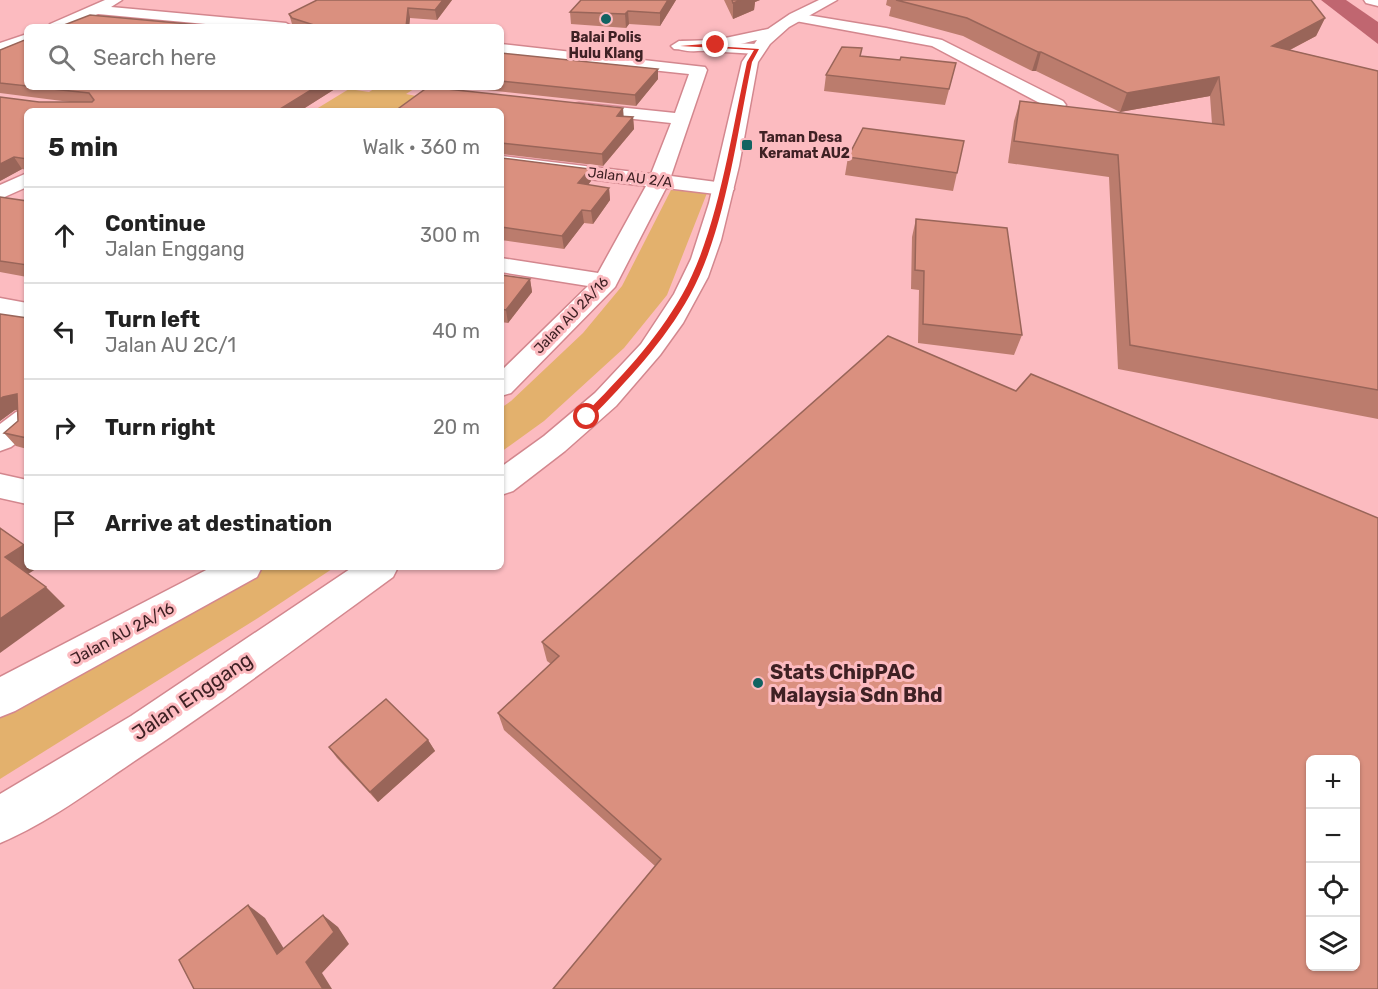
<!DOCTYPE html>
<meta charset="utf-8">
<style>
:root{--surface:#fff;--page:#f2f2f2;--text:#222;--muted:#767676;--line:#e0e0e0}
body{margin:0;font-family:Rubik,sans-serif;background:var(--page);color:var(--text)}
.controls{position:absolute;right:18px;bottom:18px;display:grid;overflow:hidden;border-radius:9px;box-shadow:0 2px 4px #0004}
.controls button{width:54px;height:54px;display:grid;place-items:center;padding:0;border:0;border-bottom:2px solid var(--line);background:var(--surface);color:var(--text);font:30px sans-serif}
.stop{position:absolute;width:18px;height:18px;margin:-14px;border:4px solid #d93025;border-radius:50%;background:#fff}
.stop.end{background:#d93025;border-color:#fff;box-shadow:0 2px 6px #0008}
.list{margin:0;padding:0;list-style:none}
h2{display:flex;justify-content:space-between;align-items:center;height:78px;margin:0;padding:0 24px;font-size:26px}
h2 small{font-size:20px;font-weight:400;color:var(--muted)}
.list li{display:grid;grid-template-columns:39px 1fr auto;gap:18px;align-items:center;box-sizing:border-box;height:96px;padding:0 24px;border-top:2px solid var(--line)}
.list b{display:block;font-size:22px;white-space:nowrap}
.list p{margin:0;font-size:20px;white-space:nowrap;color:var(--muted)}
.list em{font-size:20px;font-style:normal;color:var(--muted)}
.icon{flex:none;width:33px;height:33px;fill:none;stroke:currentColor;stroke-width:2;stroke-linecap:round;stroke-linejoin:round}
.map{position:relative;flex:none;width:1378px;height:989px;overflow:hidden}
.search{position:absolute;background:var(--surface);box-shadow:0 2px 4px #0004;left:24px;top:24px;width:480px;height:66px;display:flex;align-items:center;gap:15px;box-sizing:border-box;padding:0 21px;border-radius:9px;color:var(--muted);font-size:22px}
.panel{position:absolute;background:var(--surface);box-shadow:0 2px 4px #0004;left:24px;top:108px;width:480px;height:462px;border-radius:9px}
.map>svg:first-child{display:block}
</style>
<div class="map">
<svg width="1378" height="989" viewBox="0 0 1378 989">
<rect width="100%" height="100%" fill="#fcbbc0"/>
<g fill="#e3b16d">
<path d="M377,87H417L406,94L421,97L400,111H313L349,89L369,92Z"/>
<path d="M671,190L707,193L667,295L624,348L544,421L501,452V408L511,401L583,333L622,286Z"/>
<path d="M258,567H335L258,618L0,779V714Z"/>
</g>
<path fill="#c06670" d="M1321,0H1346L1378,22V44Z"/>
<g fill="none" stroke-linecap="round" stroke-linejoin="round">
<g stroke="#d3878e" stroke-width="3">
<g id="minor">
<path d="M105,0H122L111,7L286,23L293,27H238L98,14L67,27H48L50,24Z"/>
<path d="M795,13L886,28L942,40L1063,101L1066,105L1063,109H1051L932,46L790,20L788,17Z"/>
<path d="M27,34V43L0,53V43Z"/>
<path d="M679,41L757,44L765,49L757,54L674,49L671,46Z"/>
<path d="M501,44L705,67L707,70L671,176L724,183L731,185L734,189L731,193L724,195L666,188L615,287L511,393L501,396V371L588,286L501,272V258L598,273L646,186L501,168V156L651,174L671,123L579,113L573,112L570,108L573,104L579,103L675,113L689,74L501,54Z"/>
<path d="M27,173V187L0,199V185Z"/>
<path d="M0,298L27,303V319L0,314Z"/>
<path d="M27,409V435L11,447L0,451V424L16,412Z"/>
<path d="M0,474L27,480V504L0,498Z"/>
<path d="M212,567H262L257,577L15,711L0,717V677Z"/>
</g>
</g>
<g stroke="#d3878e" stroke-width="3">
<g id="major">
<path d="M819,0H837L789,27L770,44L758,62L739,166L721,240L708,277L683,323L660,355L616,406L565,451L513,491L501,495V467L544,436L595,393L641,344L674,294L691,259L709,203L742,62L757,40C740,44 687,59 674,46L682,41L716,40L768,29L790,14Z"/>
<path d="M353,567H398L393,577C308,639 224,702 136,760C93,789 48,823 0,843V794L131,716Z"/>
</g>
</g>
<g stroke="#d3878e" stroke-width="3">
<path id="highway" d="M1364,0H1378V6L1366,3Z"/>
</g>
<use href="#minor" fill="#fff" fill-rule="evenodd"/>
<use href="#major" fill="#fff" fill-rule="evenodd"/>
<use href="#highway" fill="#fff" fill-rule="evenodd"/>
</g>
<g fill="#bb7c6d">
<path d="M317,0H452L437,20L410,18L409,27H295L292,24L289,14Z"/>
<path d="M581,0H676L660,26L629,24L626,28L571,24L570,12Z"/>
<path d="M724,0H760L755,2L754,10L733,19Z"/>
<path d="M887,0H1311L1325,18L1316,36L1290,50L1378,71V419L1118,369L1109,177L1008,163L1014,121L1020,101L1212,124L1210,96L1120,112L1036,71H1032L963,36L889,16L891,7L886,5Z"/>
<path d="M27,39V87H338L300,111H27V170L22,169L0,181V97L39,102H70L0,93V50Z"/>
<path d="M501,53L658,69V79L636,106L459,87H501Z"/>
<path d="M861,56L900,60L956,63L945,105L824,91L826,75Z"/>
<path d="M501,111L633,117L634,129L603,166L501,154Z"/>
<path d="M848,157L957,173L953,191L845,175Z"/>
<path d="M501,158L590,169L591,181L588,185L609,188L610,200L593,224L584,223L564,249L501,240Z"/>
<path d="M0,197L27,201V277L0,272Z"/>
<path d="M916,219L1022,335L1014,355L918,343L919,290L911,289L912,237Z"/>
<path d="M501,275L530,279L532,292L508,323L501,322Z"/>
<path d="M0,314L27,318V449L16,446L4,433L18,421V410H15L0,421Z"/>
<path d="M1016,391L655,866L504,730L498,713L551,664L547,661L542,642Z"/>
<path d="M428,740L435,751L378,802L337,758L329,747Z"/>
</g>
<g fill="#996559">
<path d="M443,0H452L437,20L435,10Z"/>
<path d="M668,0H676L660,26V13Z"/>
<path d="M741,0H760L755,2L754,10L733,19V3Z"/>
<path d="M408,8L410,18L409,27H406Z"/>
<path d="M628,11L629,24L626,28L625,14Z"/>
<path d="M1325,18L1316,36L1263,64L1272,46Z"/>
<path d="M1038,52H1041L1036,71H1032Z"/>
<path d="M658,69V79L636,106L635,95Z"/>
<path d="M1219,77L1210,96L1120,112L1127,93Z"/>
<path d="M316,87H338L300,111H277Z"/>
<path d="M623,108L624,120L617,116Z"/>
<path d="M633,117L634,129L603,166L602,154Z"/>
<path d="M14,157L22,169L0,181V164Z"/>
<path d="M590,169L591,181L579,196L578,183Z"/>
<path d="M609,188L610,200L593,224L591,211Z"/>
<path d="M582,210L584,223L564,249L562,236Z"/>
<path d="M530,279L532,292L508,323L506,310Z"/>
<path d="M17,394L27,408L15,410L0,421V399L3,397Z"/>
<path d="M24,545L27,548V567H39L25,576L5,557Z"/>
<path d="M46,587L65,606L0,653V619Z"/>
<path d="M428,740L435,751L378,802L370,792Z"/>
<path d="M248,905L265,918L294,965L277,954Z"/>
<path d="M323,915L338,927L349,944L322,973L332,989H323L306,962Z"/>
</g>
<g fill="#da907f" stroke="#996559" stroke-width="1.5" fill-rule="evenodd">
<path d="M317,0H443L435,10L408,8L406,27H320L292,18L289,14Z"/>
<path d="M581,0H668L660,13L628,11L625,14L570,12Z"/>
<path d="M732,0H741L733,3Z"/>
<path d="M896,0H1311L1325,18L1272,46L1378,71V390L1130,345L1118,155L1014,141L1020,101L1224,125L1219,77L1127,93L1041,52H1038L967,18Z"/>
<path d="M90,15L221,27H59Z"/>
<path d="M27,39V86L0,83V50Z"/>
<path d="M842,47L862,48L860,56L900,60L901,57L956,63L949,89L826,75Z"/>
<path d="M501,53L658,69L635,95L501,81Z"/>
<path d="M34,87H316L277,111H27V159L14,157L0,164V97L39,102H92L94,100L89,93Z"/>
<path d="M428,87L623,108L617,116L633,117L602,154L501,143V111H395Z"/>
<path d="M863,128L964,141L957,173L848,157Z"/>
<path d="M501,158L590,169L578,183L609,188L591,211L582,210L562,236L501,227Z"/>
<path d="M0,197L27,201V265L0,261Z"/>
<path d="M916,219L1007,228L1022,335L923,324L924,271L915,270Z"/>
<path d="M501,275L530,279L506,310L501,309Z"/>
<path d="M0,314L27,318V438L4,433L18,421L17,394L3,397L0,399Z"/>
<path d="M888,336L1016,391L1031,374L1378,518V989H553L661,859L498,713L559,656L542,642ZM1311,759H1356V966H1311Z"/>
<path d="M0,528L24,545L5,557L46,587L0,619Z"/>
<path d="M386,699L428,740L370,792L329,747Z"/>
<path d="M248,905L277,954L323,915L334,932L306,962L323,989H194L179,960Z"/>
</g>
<path fill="#d93025" d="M716,43L718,45L714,46L759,49L752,62C737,134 725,231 690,295C664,342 627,381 590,419H584V415C620,378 656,341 682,295C718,232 731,134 747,62L754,50L680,46Z"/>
<g fill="#126362" stroke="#fcbbc0" stroke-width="2">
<circle cx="606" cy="19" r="6"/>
<rect x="741" y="139" width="12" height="12" rx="3"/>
<circle cx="758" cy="683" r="6"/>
</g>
<g text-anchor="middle" stroke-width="6" stroke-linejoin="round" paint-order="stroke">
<g font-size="14" font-weight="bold" fill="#3f2124" stroke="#fcbbc0">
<text x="606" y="42">Balai Polis<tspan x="606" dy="16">Hulu Klang</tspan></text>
<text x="759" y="142" text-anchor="start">Taman Desa<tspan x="759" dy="16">Keramat AU2</tspan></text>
</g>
<g font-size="14" fill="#3f2124" stroke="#fcbbc0">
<text transform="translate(630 177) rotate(7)" y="5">Jalan AU 2/A</text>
<text transform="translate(571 315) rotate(-46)" y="5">Jalan AU 2A/16</text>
</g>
<g font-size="16" fill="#3f2124" stroke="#fcbbc0">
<text transform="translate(122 633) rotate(-28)" y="6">Jalan AU 2A/16</text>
</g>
<g font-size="20" font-weight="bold" fill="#3f2124" stroke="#fcbbc0" text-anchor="start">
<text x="770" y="679">Stats ChipPAC<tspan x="770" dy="23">Malaysia Sdn Bhd</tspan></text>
</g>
<g font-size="20" fill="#3f2124" stroke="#fcbbc0">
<text transform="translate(192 696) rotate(-34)" y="7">Jalan Enggang</text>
</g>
</g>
</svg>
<div class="controls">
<button>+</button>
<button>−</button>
<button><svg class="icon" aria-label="locate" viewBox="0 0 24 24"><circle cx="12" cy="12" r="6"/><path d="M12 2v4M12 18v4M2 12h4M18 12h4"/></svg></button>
<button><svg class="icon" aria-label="layers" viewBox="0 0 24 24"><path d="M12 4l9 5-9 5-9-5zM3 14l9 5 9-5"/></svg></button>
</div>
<div class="stop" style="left:587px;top:417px"></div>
<div class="stop end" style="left:716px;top:45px"></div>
<div class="search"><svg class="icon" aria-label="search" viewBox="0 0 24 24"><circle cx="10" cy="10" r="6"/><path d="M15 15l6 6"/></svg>Search here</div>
<section class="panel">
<h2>5 min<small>Walk · 360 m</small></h2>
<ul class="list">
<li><svg class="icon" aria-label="ahead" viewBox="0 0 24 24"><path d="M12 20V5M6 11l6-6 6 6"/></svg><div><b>Continue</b><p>Jalan Enggang</p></div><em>300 m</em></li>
<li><svg class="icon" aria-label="left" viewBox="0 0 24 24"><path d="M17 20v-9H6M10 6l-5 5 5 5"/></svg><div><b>Turn left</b><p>Jalan AU 2C/1</p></div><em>40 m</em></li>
<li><svg class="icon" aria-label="right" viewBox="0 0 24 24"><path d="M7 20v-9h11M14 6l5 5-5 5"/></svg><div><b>Turn right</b></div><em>20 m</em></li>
<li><svg class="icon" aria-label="arrive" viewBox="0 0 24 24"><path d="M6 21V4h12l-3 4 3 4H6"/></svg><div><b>Arrive at destination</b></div></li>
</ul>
</section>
</div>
